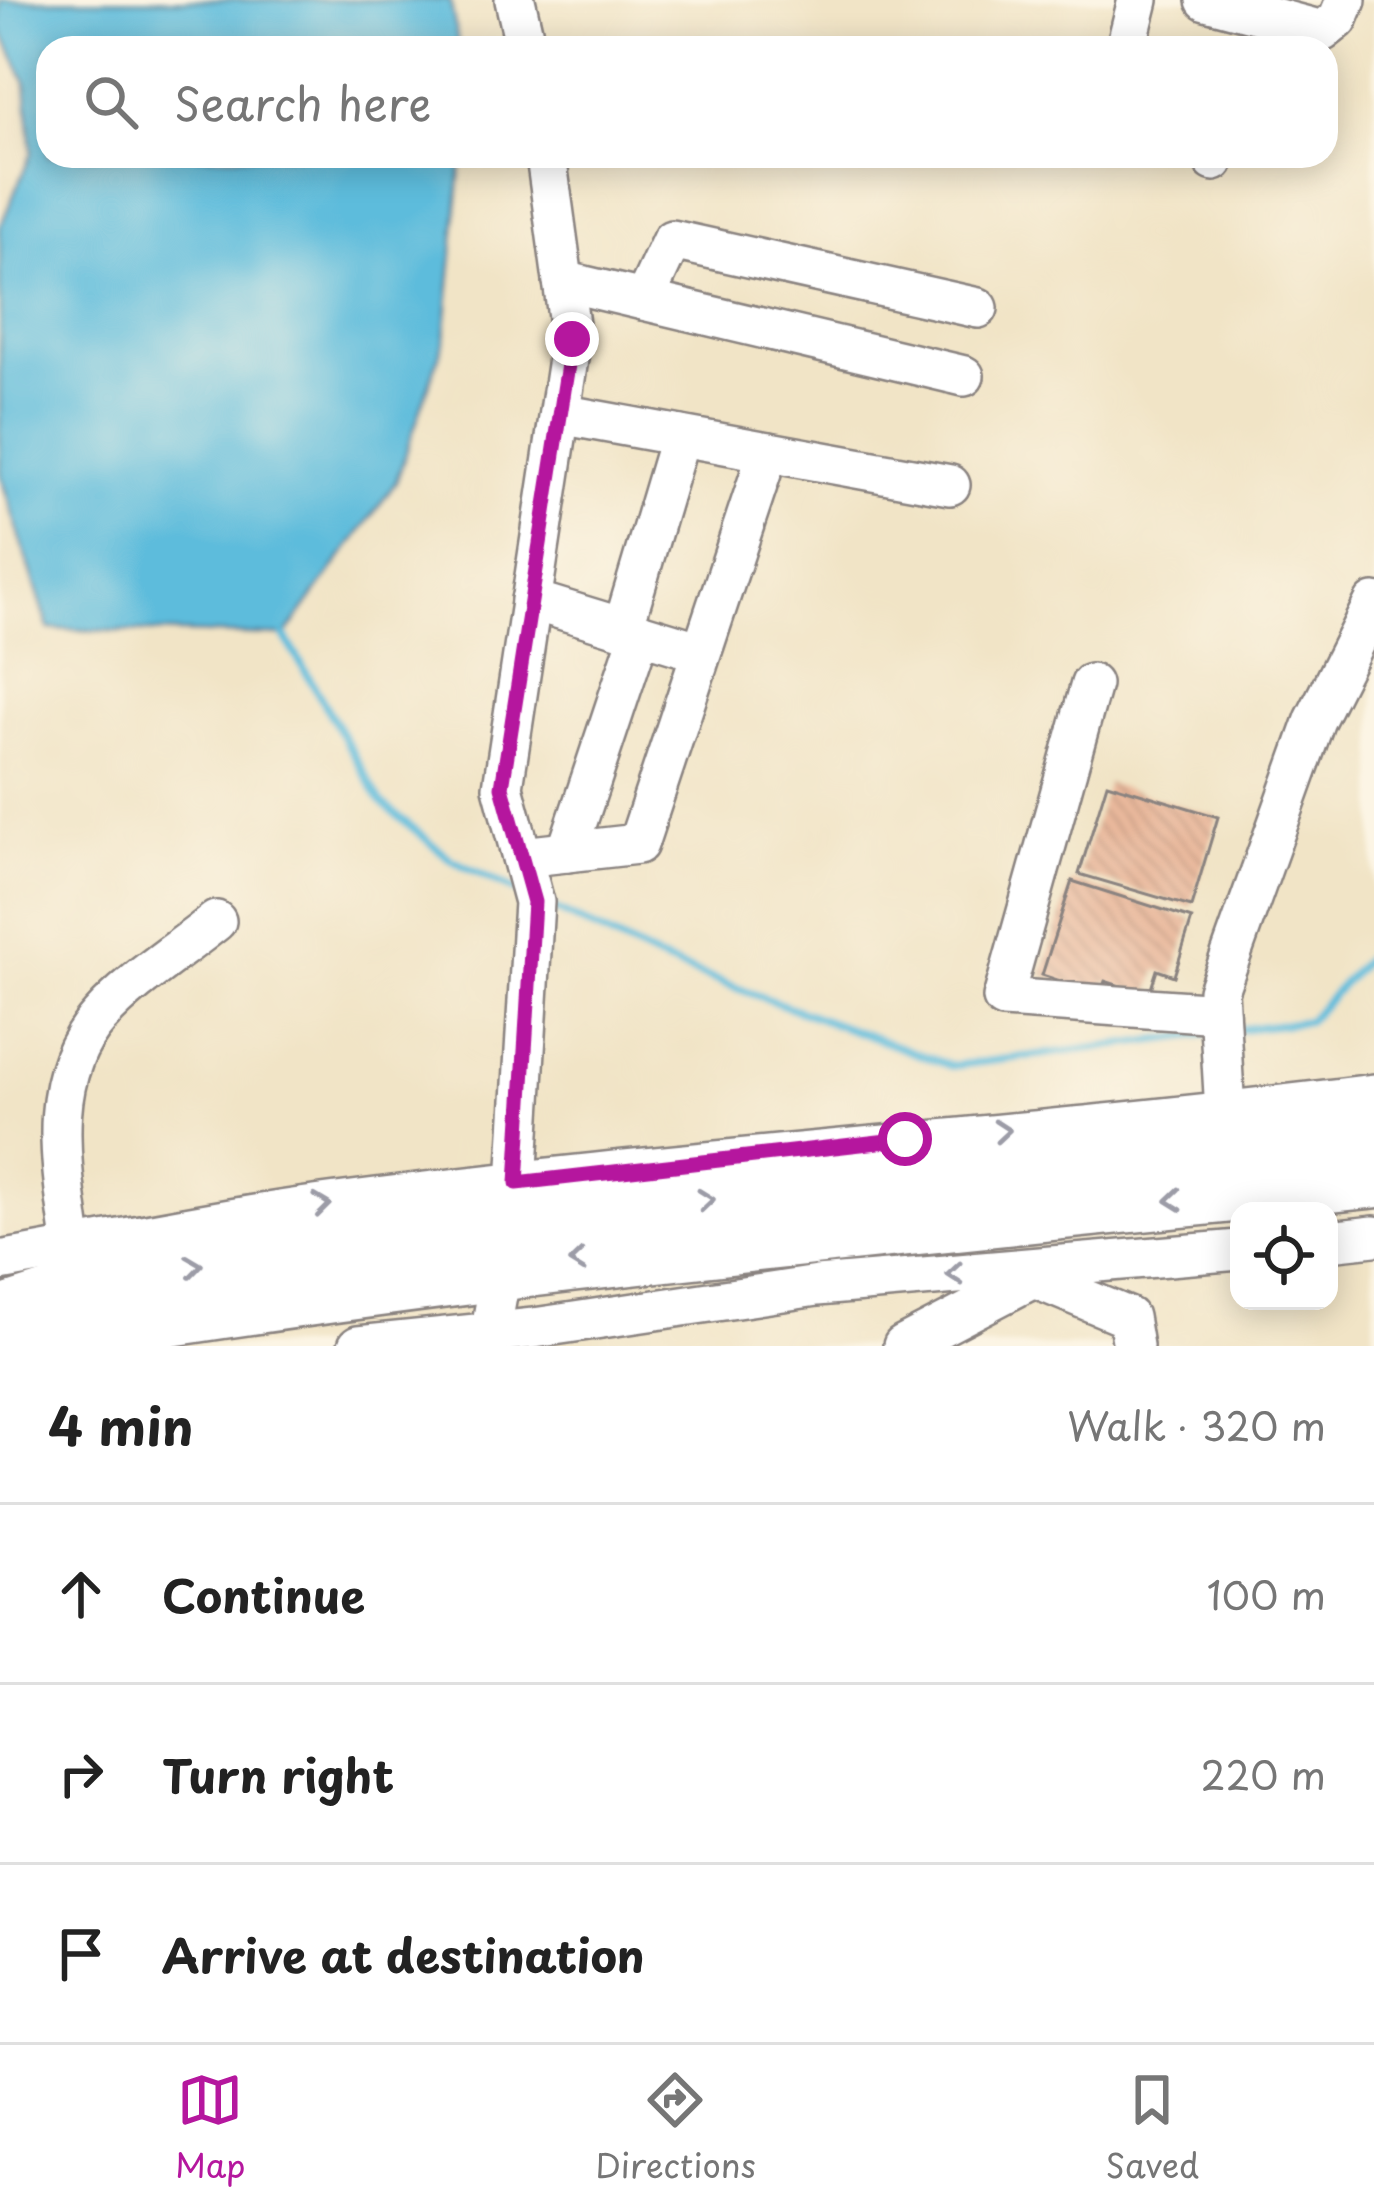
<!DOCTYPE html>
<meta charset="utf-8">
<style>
:root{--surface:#fff;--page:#f6f6f6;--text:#222;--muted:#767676;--line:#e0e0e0;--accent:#b5179e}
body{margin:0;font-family:"Playpen Sans",sans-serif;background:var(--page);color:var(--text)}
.controls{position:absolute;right:36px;bottom:36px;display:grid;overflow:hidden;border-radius:24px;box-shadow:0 6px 30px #0003}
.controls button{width:108px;height:108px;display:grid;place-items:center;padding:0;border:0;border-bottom:3px solid var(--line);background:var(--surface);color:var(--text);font:60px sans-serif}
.stop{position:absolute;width:36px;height:36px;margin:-27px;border:9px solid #b5179e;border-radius:50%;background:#fff}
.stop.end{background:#b5179e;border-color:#fff;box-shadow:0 3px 12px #0008}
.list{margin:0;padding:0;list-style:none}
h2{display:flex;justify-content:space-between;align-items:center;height:156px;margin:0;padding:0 48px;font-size:51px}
h2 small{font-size:39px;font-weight:400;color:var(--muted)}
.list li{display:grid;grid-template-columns:78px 1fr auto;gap:36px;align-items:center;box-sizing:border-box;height:180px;padding:0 48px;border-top:3px solid var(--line)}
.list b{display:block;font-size:45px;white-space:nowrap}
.list em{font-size:39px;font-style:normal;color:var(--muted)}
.icon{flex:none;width:66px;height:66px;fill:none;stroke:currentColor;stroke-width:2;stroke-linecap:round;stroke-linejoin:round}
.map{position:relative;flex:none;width:1374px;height:1346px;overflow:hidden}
.search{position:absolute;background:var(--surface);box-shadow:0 6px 30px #0003;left:36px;right:36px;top:36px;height:132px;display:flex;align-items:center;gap:30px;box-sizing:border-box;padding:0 42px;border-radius:36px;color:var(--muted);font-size:45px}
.sheet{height:696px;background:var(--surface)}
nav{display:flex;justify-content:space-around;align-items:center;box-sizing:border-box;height:168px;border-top:3px solid var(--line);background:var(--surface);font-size:33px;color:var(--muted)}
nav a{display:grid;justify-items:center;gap:6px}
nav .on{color:var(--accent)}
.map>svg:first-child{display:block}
</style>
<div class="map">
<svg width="1374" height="1346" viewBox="0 0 1374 1346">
<defs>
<pattern id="building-back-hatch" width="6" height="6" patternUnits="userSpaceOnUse" patternTransform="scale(3)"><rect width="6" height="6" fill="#e9b89b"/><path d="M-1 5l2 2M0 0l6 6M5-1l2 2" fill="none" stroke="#c89e86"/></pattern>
</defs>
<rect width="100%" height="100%" fill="#fcf5e5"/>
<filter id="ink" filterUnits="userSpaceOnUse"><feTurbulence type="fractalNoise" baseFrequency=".00833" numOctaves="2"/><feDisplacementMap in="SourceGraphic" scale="24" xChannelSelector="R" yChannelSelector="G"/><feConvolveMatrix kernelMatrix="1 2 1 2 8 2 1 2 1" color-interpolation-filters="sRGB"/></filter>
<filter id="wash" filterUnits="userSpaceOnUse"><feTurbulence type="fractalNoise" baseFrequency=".004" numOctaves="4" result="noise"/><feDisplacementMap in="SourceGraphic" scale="48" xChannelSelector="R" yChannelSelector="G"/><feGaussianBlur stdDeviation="2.7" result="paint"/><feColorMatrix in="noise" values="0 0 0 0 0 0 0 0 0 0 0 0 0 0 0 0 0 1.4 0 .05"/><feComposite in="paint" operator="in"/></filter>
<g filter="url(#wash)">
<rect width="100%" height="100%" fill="#f1e4c6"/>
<path fill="#5dbcdc" stroke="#406f8c" stroke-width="3" d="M0,0H450L459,48H48V156H462L445,338L396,482L285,636L49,629L0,474V227L32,152L26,82L0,28Z"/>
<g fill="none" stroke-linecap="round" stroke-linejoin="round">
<g stroke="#5dbcdc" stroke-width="8">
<path d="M285,636L381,802L452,860L516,891"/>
<path d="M546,905L660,960L951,1066L1206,1034"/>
<path d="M1233,1030L1308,1021L1374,950"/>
</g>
</g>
<g id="blocks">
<g fill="url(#building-back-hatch)">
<path d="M1107,783L1218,817L1191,907L1079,874Z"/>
<path d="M1072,881L1192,919L1174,976L1157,970L1149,995L1105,981L1100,994L1042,975Z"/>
</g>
</g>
</g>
<g filter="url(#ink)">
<use href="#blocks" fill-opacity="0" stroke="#8a8380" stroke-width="3"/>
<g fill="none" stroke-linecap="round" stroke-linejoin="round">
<g stroke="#8a8380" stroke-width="44">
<g id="minor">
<path d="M515,0L526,48"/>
<path d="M1206,0L1323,31L1338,19L1346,0"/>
<path d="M1126,48L1138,0"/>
<path d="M1214,161L1215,156"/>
<path d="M563,281L964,376"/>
<path d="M644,300L672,240L978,308"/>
<path d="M560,414L950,485"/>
<path d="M531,600L701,652"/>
<path d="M623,628L680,436"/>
<path d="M1091,684L1003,998L1219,1013"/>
<path d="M567,852L640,633"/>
<path d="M522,857L638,844L768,452"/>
<path d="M1225,1112L1218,991L1315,720L1374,603"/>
<path d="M1329,1241L1374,1236"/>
<path d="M73,1249C63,1172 42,1080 100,1016C132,980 179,951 216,921"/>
<path d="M0,1261C104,1243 209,1220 314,1206C666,1159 1021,1138 1374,1094"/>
<path d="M1034,1278L1128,1317L1133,1346"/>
<path d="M358,1346L534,1328L817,1286L1239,1250"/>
<path d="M488,1346L517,1183L534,902L503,787L571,339L546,156"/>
<path d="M903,1346L1043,1273"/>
</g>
</g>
<g stroke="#8a8380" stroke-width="62">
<g id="highway">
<path d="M0,1316L125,1276L544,1216L1374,1134"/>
<path d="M14,1343C464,1265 920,1226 1374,1179"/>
</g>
</g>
<use href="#minor" stroke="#fff" stroke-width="39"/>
<use href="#highway" stroke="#fff" stroke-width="57"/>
</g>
<defs><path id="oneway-chevron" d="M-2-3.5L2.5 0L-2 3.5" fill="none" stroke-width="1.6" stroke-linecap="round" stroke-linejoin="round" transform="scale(3)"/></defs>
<g stroke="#9c9ca7">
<use href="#oneway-chevron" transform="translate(1002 1131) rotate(-5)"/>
<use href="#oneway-chevron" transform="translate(706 1200) rotate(-6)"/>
<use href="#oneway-chevron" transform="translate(1174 1200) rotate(174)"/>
<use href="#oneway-chevron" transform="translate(322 1205) rotate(-7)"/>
<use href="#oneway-chevron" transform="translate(577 1261) rotate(174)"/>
<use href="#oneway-chevron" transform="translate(194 1266) rotate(-8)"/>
<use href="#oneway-chevron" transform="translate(955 1274) rotate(175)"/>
</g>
</g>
<g fill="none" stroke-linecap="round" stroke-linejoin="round" filter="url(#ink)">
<path stroke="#b5179e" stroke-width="15" d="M572,339L502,787L534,902L517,1183L905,1139"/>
</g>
</svg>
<div class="controls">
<button><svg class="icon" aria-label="locate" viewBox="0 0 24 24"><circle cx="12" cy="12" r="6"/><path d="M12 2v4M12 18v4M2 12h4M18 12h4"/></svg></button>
</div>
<div class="stop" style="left:905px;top:1139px"></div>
<div class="stop end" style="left:572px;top:339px"></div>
<div class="search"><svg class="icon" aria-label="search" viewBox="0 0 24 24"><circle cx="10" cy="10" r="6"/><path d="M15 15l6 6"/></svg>Search here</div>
</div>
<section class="sheet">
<h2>4 min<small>Walk · 320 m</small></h2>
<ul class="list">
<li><svg class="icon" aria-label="ahead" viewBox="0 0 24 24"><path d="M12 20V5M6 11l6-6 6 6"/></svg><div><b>Continue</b></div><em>100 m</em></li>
<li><svg class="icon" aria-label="right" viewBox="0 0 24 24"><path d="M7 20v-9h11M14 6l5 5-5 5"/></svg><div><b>Turn right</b></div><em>220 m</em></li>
<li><svg class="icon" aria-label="arrive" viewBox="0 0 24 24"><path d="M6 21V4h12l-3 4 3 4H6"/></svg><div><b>Arrive at destination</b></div></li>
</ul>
</section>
<nav>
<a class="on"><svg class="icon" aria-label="map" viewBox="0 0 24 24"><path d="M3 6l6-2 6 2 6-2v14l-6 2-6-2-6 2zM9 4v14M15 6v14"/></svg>Map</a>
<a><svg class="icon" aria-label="directions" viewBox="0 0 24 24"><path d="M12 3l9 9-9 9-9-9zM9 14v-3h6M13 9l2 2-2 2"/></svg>Directions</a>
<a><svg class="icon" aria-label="saved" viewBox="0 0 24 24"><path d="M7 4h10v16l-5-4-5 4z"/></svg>Saved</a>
</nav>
